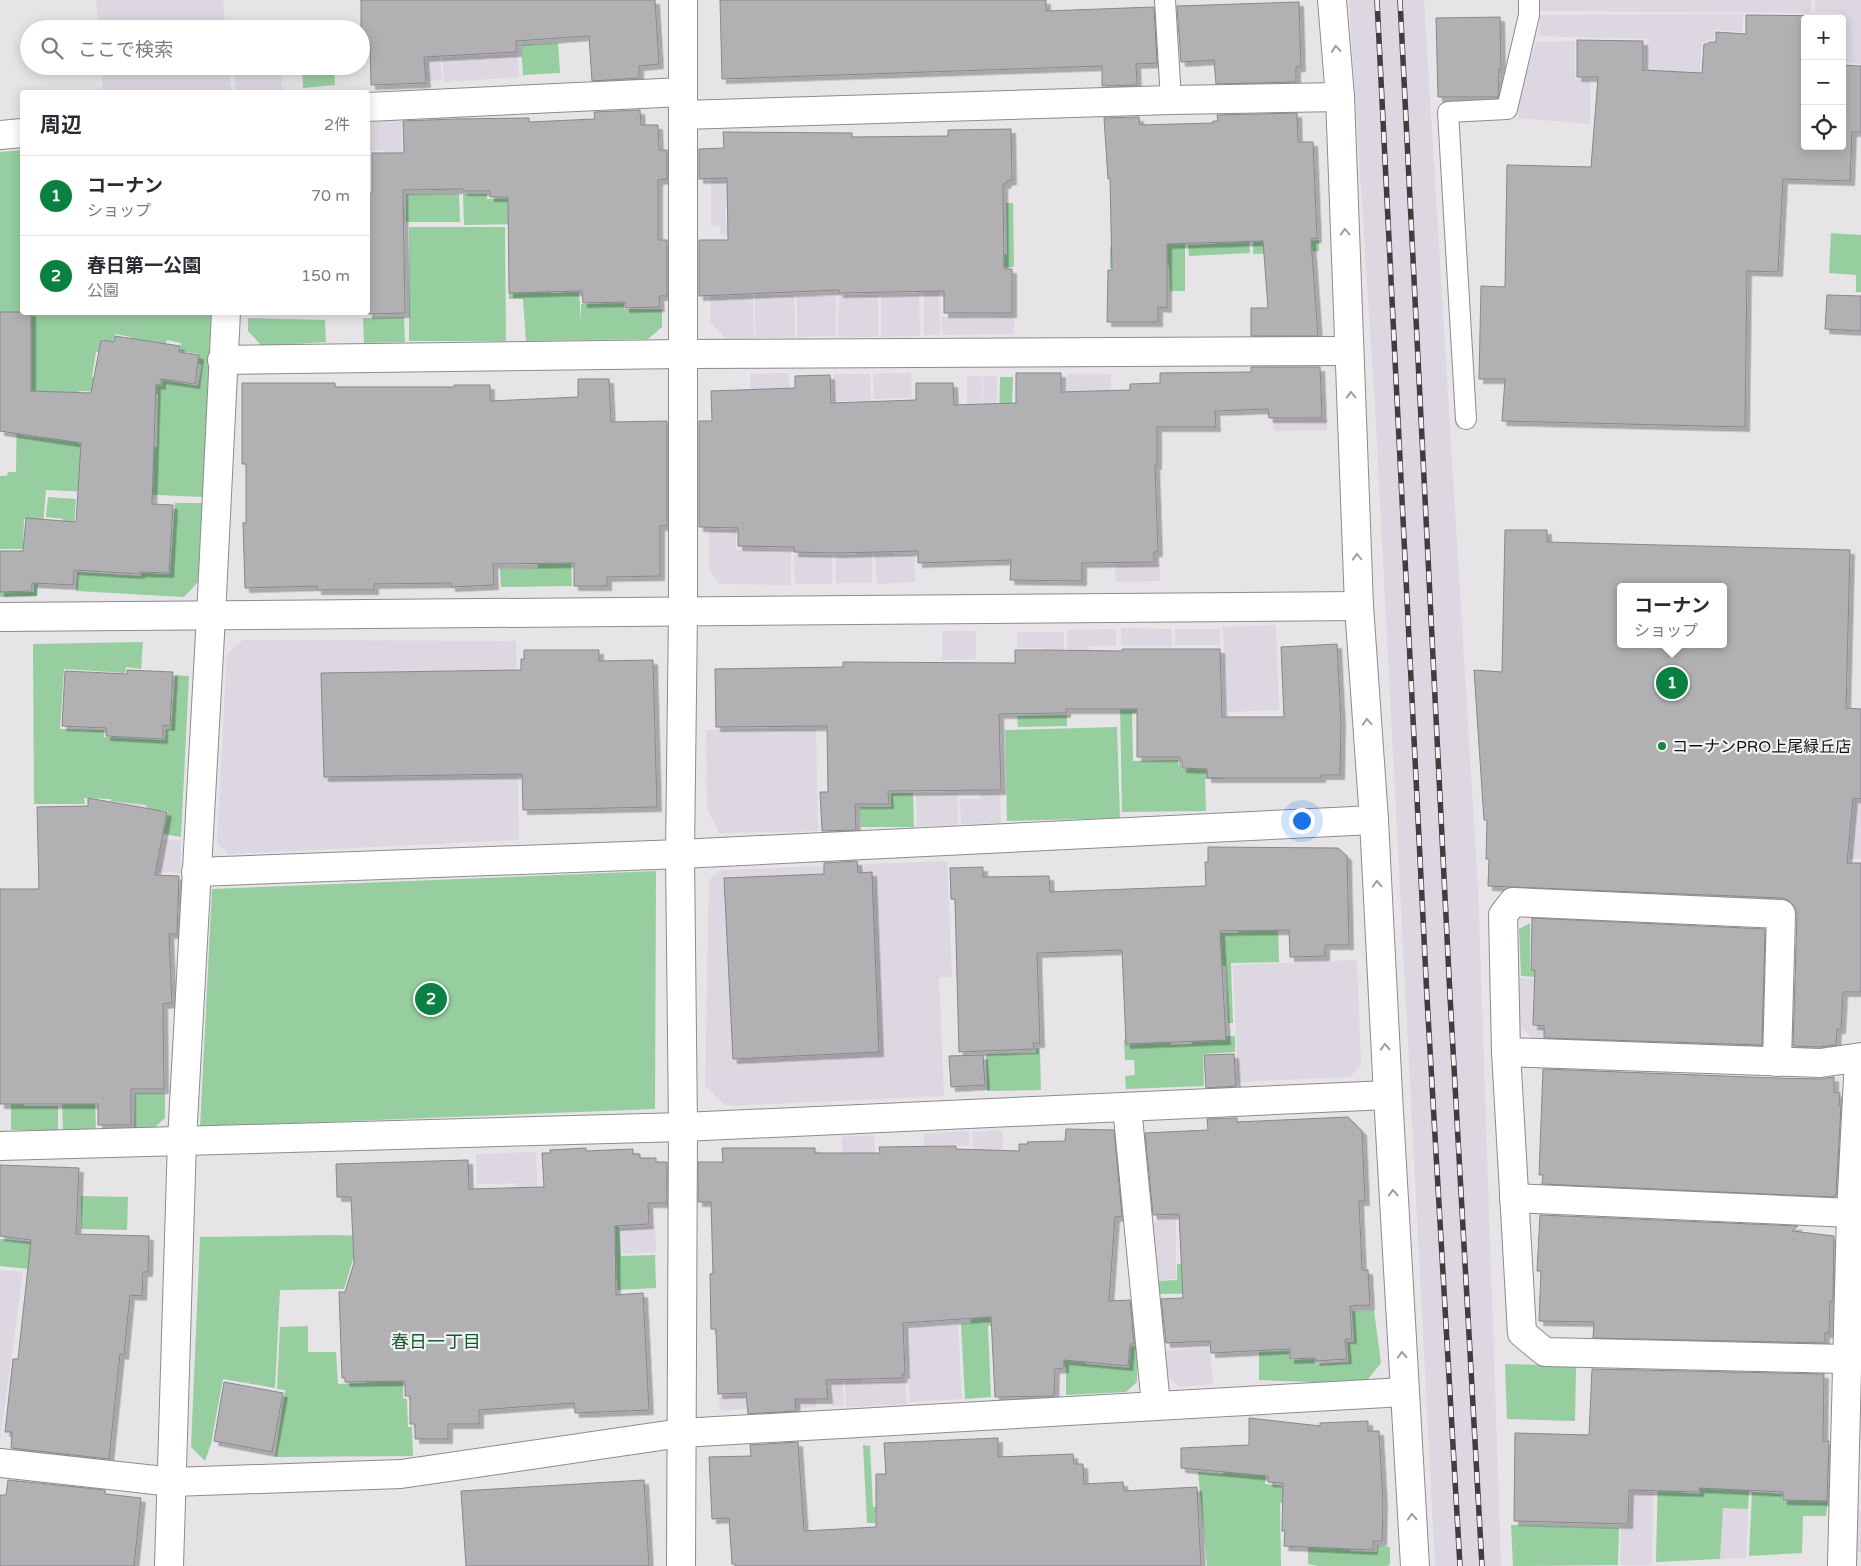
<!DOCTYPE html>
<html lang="ja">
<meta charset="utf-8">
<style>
:root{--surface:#fff;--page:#f2f2f3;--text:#2b2b33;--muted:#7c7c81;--line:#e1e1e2;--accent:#0b8043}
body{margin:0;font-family:"Varela Round","Noto Sans JP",sans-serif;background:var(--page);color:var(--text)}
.controls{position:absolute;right:15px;top:15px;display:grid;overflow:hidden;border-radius:5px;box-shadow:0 2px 12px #0003}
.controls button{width:45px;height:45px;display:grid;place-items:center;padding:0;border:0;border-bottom:1px solid var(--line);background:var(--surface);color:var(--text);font:25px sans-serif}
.you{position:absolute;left:1301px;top:820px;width:18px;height:18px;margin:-12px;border:4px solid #fff;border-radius:50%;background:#1a73e8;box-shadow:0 0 0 8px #1a73e833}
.badge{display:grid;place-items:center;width:32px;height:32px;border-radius:50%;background:var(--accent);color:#fff;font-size:16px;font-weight:700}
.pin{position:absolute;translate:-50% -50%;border:2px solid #fff;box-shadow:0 1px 5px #0006}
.popup{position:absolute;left:1617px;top:583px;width:110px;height:65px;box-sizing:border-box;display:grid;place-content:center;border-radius:5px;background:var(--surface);filter:drop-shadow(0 1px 4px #0005);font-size:16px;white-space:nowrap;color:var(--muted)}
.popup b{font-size:19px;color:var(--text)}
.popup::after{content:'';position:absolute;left:50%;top:100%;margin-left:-10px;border:10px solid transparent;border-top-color:var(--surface)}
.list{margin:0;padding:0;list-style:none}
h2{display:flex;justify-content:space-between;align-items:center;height:65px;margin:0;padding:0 20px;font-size:21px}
h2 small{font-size:16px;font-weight:400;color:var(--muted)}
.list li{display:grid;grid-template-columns:32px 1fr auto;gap:15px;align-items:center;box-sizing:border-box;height:80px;padding:0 20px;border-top:1px solid var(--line)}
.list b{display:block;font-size:19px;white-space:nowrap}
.list p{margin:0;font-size:16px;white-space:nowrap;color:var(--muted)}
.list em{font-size:16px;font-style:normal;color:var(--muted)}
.icon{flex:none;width:28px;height:28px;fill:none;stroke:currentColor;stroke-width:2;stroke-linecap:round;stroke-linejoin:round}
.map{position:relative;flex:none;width:1861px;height:1566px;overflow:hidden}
.search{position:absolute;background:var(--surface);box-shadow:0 2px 12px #0003;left:20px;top:20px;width:350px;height:55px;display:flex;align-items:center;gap:12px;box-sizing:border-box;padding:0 18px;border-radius:28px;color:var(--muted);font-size:19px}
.panel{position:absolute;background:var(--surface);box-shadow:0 2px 12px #0003;left:20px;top:90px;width:350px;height:225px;border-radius:5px}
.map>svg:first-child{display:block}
</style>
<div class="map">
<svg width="1861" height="1566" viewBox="0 0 1861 1566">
<defs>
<filter id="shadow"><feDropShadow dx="4.5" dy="4.5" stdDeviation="0" flood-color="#0004"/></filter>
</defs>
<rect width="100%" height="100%" fill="#e6e4e7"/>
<g fill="#dcd7e0">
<path d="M96,0H223L226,29H99Z"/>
<path d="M435,0L442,80L393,84L391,67L427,63L423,2Z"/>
<path d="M438,0L477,37L479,56L517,54L519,77L444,82Z"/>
<path d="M1349,0H1424L1478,889L1501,1566H1435L1376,424Z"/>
<path d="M1539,0H1811V13L1538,11Z"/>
<path d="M1816,0H1861V64L1842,62V13L1815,11Z"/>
<path d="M1743,14L1742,32L1715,30L1713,40H1707V42H1702L1697,106L1646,125L1648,69L1646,68L1647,39L1539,36L1540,15Z"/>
<path d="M1575,41V79L1590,81V124L1518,118L1519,97L1536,42Z"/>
<path d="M101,66H229L231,92H103Z"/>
<path d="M234,66H281L282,92H236Z"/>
<path d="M401,119L402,155L385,154L384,150L371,151V123Z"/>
<path d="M711,181H732V207L725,208V219L731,235H720V226H711Z"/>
<path d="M924,264H939L940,335H924Z"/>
<path d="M753,295L754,338L726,339L710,323V296Z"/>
<path d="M755,295H794L795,338H755Z"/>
<path d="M839,295H878V337H838Z"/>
<path d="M919,295L920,336L881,337V296Z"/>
<path d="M797,296H836V336L797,337Z"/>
<path d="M1014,316V334L946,335L942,332L941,317Z"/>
<path d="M789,373V400H751L750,374Z"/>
<path d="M911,373L912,398L874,399L873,374Z"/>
<path d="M834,374H870L871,401H835Z"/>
<path d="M1067,374H1111V408L1067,407Z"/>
<path d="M967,376H982L981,433H961L962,405L967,404Z"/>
<path d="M983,376H997L996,431H983Z"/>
<path d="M1327,419V430L1274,431L1273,420Z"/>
<path d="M736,530V550L791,551V585L720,584L709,570V531Z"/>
<path d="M872,548V583H836V555H857V549Z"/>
<path d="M894,550V555H914L915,582L877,584L875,551Z"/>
<path d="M794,555H832V584H795Z"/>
<path d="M1115,565H1160V581L1116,582Z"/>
<path d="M1276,625L1279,710L1227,712L1223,627Z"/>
<path d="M1121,628L1172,629V646H1121Z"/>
<path d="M1116,629V646H1089V659L1068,660L1067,630Z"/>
<rect x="1175" y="629" width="45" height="16"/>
<path d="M942,631H976V659L942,660Z"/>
<path d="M1017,632H1064V658H1045L1044,648H1017Z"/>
<path d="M243,640L516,641L519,840L229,854L217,843L227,653Z"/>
<path d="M816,729L818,831L719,833L707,808L706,730Z"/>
<path d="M957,793L958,825L917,826L916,794Z"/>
<path d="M980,793H1000L1001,823L961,824L960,799H980Z"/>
<path d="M1852,800H1861V859H1849Z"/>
<path d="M111,801L146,805L148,809L147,838L181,840L180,873L86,868L112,818Z"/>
<path d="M947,861L952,977H939L944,1096L732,1106H726L705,1086L709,880L720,870Z"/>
<path d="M1357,960L1361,1065L1350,1077L1238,1082L1233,965Z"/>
<path d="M1519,978L1534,979V1027L1578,1030L1577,1040L1532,1038L1520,1026Z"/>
<path d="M1002,1130L1005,1209L975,1204L972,1132Z"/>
<path d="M970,1131L969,1146L937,1145V1165L925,1164L924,1134Z"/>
<path d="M874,1135L878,1215L846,1208L842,1137Z"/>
<path d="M536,1152L542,1293L519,1237L516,1183L477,1184L476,1154Z"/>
<path d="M1176,1219V1279L1154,1280L1151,1221Z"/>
<path d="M655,1226L656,1252L622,1254L620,1228Z"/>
<path d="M0,1270L23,1272L0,1440Z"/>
<path d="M842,1313H858L862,1383L905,1381L907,1404L846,1407Z"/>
<path d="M826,1322H839L844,1406L832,1407Z"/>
<path d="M958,1325L962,1399L910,1402L906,1327Z"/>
<path d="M1210,1347L1213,1384L1179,1387L1166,1374L1164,1351Z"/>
<path d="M815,1383L816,1407L780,1410Z"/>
<path d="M773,1393L774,1407L720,1411L719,1397Z"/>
<path d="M1654,1435L1652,1565H1620L1621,1526L1630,1525L1631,1480Z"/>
<path d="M1723,1507L1748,1509L1746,1558L1720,1559Z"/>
<path d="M1854,1511H1861V1552H1852Z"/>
</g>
<g fill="#96cea0" fill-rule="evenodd">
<path d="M558,43L560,73L523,75L521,45Z"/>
<path d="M302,66H334L335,85L303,88Z"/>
<path d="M22,150V312L211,313L203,497L46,490L37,596L0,597V592H34V552L41,520L24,519L23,549H0V476H7L8,472H16L17,402L0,401V152ZM115,334L131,337L132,339L165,345L167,340L181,343L180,351L199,354L198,364L202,365L198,386L163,380L162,386L92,377L96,352H99L101,339L113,342ZM79,391L158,394L157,447L78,444ZM25,413L45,415L42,438L21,435Z"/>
<path d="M406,194H459L460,222H406Z"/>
<path d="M463,194H487V199L534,198L518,224L464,225Z"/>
<path d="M1006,203H1013L1014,267L968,268L960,255L1007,254Z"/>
<path d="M409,227H505L506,341H409Z"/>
<path d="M1831,233L1861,235V292H1856V275L1829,273Z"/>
<path d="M1241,239H1249L1250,253L1189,256L1188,245L1241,242Z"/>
<path d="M1287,240L1288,242L1319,240V251L1253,254V242Z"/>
<path d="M1152,242H1185V291H1170L1169,265H1128V268H1110V247H1132Z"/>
<path d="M549,290L550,293L579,292L581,323V304L624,303V309H662V327L648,339L526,341L523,299H509V292Z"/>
<path d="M404,317L405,342L364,343L363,318Z"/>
<path d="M248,318L325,320L326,342L262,346L248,331Z"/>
<path d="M1000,377H1013L1012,404L999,434Z"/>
<path d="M48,497L76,499L72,551L61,550L63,519L46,517Z"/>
<path d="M175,503H203L199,581L184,597L76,591L77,572L141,576V573L170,574Z"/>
<path d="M570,531L572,586L501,587L500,569L538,568V532Z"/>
<path d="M143,642L141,669L126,667L125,673L64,669L60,729L104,730V737L165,740L166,729H171L175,675L189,676L181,837L163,834L168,811L148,809L146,805L111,801V799L84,798L85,804H34L33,644Z"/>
<path d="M1120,706H1144V712L1132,713L1133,761L1178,760V763H1181V769H1207L1223,764V779H1205L1206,811L1122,812Z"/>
<path d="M1067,715V726L1018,727L1017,716Z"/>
<path d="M1117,727L1120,818L1007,821L1005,730Z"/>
<path d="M891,793H913L914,827H861L860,807H891Z"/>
<path d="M656,871L655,1109L200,1127L212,889Z"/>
<path d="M1530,923V970L1581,973V980L1521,976L1519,929Z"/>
<path d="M1278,926L1279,962L1231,963L1233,1023H1228L1226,966L1207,967L1206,933H1238L1239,927Z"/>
<path d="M1235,1036V1052L1203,1054L1204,1086L1126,1089L1125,1076L1135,1075L1134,1060H1125L1124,1040L1170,1038L1171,1045L1192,1044L1193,1037Z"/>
<path d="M1036,1048H1040L1041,1090L987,1091L986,1054L1036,1053Z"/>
<path d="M11,1081H24V1106H58V1130H11Z"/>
<path d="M135,1093H165V1118L153,1129H134Z"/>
<path d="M95,1098L96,1131H63L62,1099Z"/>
<path d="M81,1196L128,1197L127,1230L81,1229Z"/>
<path d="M618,1206L621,1256L655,1255L656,1288L617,1290V1280L605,1281Z"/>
<path d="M334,1235L367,1236L355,1253L344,1289L280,1290L275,1388L223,1379L211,1444L205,1461L191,1447L200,1237Z"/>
<path d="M0,1239L32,1242L30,1269L0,1266Z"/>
<path d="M1238,1263L1239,1293L1157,1294V1281L1177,1280V1264Z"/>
<path d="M969,1268L1047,1322L988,1326L991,1397L965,1399L961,1324L971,1323Z"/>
<path d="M1374,1310L1381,1363L1364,1384L1259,1380V1352L1289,1351L1290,1360L1314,1359L1315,1364L1349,1362L1347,1342H1354L1352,1311Z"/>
<path d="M308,1326V1352H336L338,1384L366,1383L365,1352L403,1374V1398L407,1399L408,1427H412L413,1456L275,1457L285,1390L277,1389L280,1327Z"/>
<path d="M1131,1346L1137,1347V1382L1126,1392L1066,1395V1367L1049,1365L1050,1351L1086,1354V1364L1129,1368Z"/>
<path d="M1505,1364L1576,1366L1575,1421L1507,1419Z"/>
<path d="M863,1445L870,1446L873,1507L923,1505L895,1513L875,1514V1523H867Z"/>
<path d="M1224,1463L1255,1474L1266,1476L1265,1484L1301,1488V1504L1280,1503L1281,1566H1207L1198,1472L1223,1474Z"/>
<path d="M1658,1470H1677V1492L1700,1494V1488L1750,1472L1748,1509L1723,1508L1720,1559L1656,1562Z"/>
<path d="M1752,1492L1782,1494V1500L1802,1501V1498L1828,1500L1826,1516H1803L1802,1553L1749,1556Z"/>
<path d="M1511,1525L1619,1528L1618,1565L1513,1566Z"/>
<path d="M1308,1543L1352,1545L1351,1551L1377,1552V1545L1390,1547V1564L1388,1566H1318L1308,1564Z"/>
</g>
<g fill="#b1b0b3" stroke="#88878a" fill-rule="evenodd" filter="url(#shadow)">
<path d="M361,0H655L659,64L639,66V78L592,81L589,36L516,41L517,52L424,57L426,83L371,85L370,44H361Z"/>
<path d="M720,0H1046V11L1154,7L1157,63L1136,64L1137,85L1102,86V66L722,79Z"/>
<path d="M1299,2L1301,67H1296V82L1216,84L1214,60L1181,62L1177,6Z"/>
<path d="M1746,15L1834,16V19H1805V146H1842V65L1861,66V132H1852L1850,181L1783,179L1778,272L1747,271L1745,427L1502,421L1505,379H1479L1481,286L1505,287L1507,165L1591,167L1598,77H1577V40L1643,41V70L1702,73L1704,44H1708L1709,42H1716V32L1746,34Z"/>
<path d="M1500,17L1501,69H1499L1498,97H1438L1436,18Z"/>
<path d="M640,110L641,125H658L659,150H667V179L658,180V240H667V296H659L660,307L625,308V302L583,303L582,291L509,293L508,197H490V191H463V189L403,190L405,313L368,314V194L372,193V153H404L403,121L454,119L529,118V122L595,119L594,112Z"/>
<path d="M1297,113L1298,142H1313L1317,238L1311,239L1318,336H1251V308H1268L1263,241L1167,244V308L1158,307V322H1107L1108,270H1112L1110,178L1108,179L1104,118L1139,117L1140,125L1213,123V121H1218L1217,115Z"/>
<path d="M1011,129L1012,180L1007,181L1006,184H1003L1004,269H1012V313H944V291L839,293V290L699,296V240H728L727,178L699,179V149L724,148L723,132L852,133V137L948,136V130Z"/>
<path d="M1827,295L1861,296V331L1825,329Z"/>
<path d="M0,312H31V391L91,393L101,340L114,342L115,336L180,346L179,352L199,355L195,384L161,379V385L156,384L152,504L173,505L169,573L140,572V574L74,570L73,585L32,583V591L0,592V551H23L26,518L76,522L81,443L0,431Z"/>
<path d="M1251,367H1320L1322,418H1269L1268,409L1215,411L1216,427H1157V465H1155L1158,552H1154V562L1082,563V581L1010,580L1011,560L918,563V551L837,553L794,552V547L738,546V528L699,527V421H712L711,391L795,388V376L830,375L831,403L916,400V383H953L954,405L1016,403V373H1061V392L1130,390V384L1160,383V373L1251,372Z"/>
<path d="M578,379H609L611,422L667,421V526H660V576L607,577V586H574V563L493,564L494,585L451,587V583L374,584V590H317V586L245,588L243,523H246V464H242V383H335V387H454V385H490V401L578,397Z"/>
<path d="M1505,530H1547V542L1850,550L1846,708L1861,709V799L1853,798L1847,863H1861V992H1843L1841,1029H1837L1836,1045L1819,1047L1793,1046L1797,914L1794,906L1789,901L1782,898L1488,886L1489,859H1486L1487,820H1484L1474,670L1502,672ZM1621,587H1723V644H1621Z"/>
<path d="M1337,644L1341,722L1340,775H1321V778H1207V769L1182,768V762H1180V757H1137V709H1066V713L999,714L1001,790L888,791L889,804H855L856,830L822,831L820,792H828L827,726L716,727L715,669L843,667V662L1015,663V650H1041L1122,651V649H1220L1222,717H1284L1281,647Z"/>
<path d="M524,650H599V661L653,660L657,807L523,810L522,774L324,777L321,673L521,670V659H524Z"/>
<path d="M127,670L173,672L170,726L163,725V739L106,736V728L62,726L65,671L127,674Z"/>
<path d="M88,798L167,812L155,875L179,876L177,934H169L172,1003L163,1004L164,1089H131V1125H98V1104H0V889H39L37,807L88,806Z"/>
<path d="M1208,847L1338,848L1347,856L1349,945H1325V956L1290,957L1289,930L1220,931L1226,1040L1126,1044L1122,950L1037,953L1040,1043H1033L1034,1049L959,1052L955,899H951L950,868L983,867V877L1049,876L1050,892L1206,886L1205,862H1208Z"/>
<path d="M857,861L858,873L872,872L879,1052L733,1059L724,878L824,874V863Z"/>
<path d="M1532,918L1765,929L1762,1045L1544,1038V1026L1533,1025L1535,970H1531Z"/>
<path d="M1234,1054L1236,1086L1206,1088L1204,1055Z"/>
<path d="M983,1055L985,1085L951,1087L949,1056Z"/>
<path d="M1543,1069L1776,1078L1820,1079L1834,1077V1092L1840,1093L1839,1106H1841L1836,1194L1833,1197L1542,1184L1543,1175H1539Z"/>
<path d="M1348,1117L1362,1131L1365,1201H1359L1362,1270H1368L1370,1305L1350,1306L1352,1339H1345L1347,1359L1316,1361L1315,1358L1290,1359V1349L1211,1353L1210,1341L1166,1343L1161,1299L1183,1298L1179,1214L1153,1215L1145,1133L1208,1130L1207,1119L1237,1118V1122Z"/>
<path d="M1066,1129L1114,1130L1122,1216L1115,1217L1109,1301L1130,1300L1134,1344H1130L1128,1366L1064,1360V1368L1055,1369L1054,1396L995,1397L991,1317L903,1323L905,1374H902L903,1378L826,1380L828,1399H795L796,1411L748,1414L746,1393L718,1394L716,1329H711L710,1274L713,1273L711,1202H698V1162H723L722,1148H815V1153H880L879,1147L956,1146V1149L1019,1151V1144H1028L1027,1142L1065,1141Z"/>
<path d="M586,1148V1151L633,1149V1154H640V1158H656V1162H667V1203H648L649,1224L615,1226L616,1295L643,1293L649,1410L575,1413L574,1403L479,1410V1424H448V1439H415V1424H410V1396H405V1381L345,1382V1378H342L339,1292H345L354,1263L351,1197H337L336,1164L468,1160L469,1189L544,1187L542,1153H550V1150Z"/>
<path d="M0,1165L79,1168L76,1234L149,1236L148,1272H143L142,1296L130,1295L124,1355L120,1354L109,1459L11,1448L12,1432H5L13,1359H18L31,1240L0,1236Z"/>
<path d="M1540,1215L1798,1226L1792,1231L1834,1236L1833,1301H1830L1829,1333H1825V1343L1593,1338L1594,1322L1539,1321L1541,1271H1537Z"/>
<path d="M1592,1369L1824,1374L1823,1441H1829L1827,1501L1783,1500V1492L1699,1488V1492L1629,1490L1628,1524L1514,1521L1515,1433L1589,1435Z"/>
<path d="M224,1382L283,1393L272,1452L214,1441Z"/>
<path d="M1249,1418L1320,1426V1423L1368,1421V1431H1379L1383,1502L1382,1541H1373V1550L1284,1546L1285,1531H1282L1283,1483L1268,1482V1476L1181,1468V1448L1249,1445Z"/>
<path d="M998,1438V1457L1073,1454L1074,1464H1083L1084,1484L1123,1482L1124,1491L1197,1487L1201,1566H735V1564H732L729,1518L712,1519L709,1457L751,1456L750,1445L798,1442L804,1531L876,1527V1474H886L884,1443Z"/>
<path d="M8,1480L105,1490V1494L141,1498L134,1566H0V1495H6Z"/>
<path d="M644,1480L649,1566H466L461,1491Z"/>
</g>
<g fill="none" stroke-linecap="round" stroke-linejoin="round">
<g stroke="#8d8b8e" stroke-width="22">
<g id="service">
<path d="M1165,0L1171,100"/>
<path d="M1466,419L1448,112L1507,109L1529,15V0"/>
</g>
</g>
<g stroke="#8d8b8e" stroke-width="30">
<g id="minor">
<path d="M1332,0L1340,97L1359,606L1374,820L1388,1095L1415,1566"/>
<path d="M368,107L683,92"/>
<path d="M683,115L1171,100L1340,97"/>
<path d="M0,135L22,133"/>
<path d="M222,360L682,354L1349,351"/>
<path d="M0,617L1359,606"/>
<path d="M196,872L680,854L1374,820"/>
<path d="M1506,1052L1820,1063L1861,1057"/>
<path d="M1777,1062L1781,914L1513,902L1503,915L1506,1052L1522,1333L1545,1352L1847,1359"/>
<path d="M1127,1107L1156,1405"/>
<path d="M0,1146L683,1127L1388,1095"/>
<path d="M1514,1198L1851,1213"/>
<path d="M0,1463L173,1482L401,1474L681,1433L1404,1392"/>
<path d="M1842,1565L1851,1213L1859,1058"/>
<path d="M169,1566L182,1140L211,616L226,312"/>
</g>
</g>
<g stroke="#8d8b8e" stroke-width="30">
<path id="tertiary" d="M681,1566L683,1127L680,854L683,612V0"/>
</g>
<use href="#service" stroke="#fff" stroke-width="20"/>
<use href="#minor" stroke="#fff" stroke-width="28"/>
<use href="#tertiary" stroke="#fff" stroke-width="28"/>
<g stroke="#3e3e3f" stroke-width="5.5">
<g id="rail">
<path d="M1377,0L1427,998L1460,1566"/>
<path d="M1400,0L1450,996L1482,1566"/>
</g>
</g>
<use href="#rail" stroke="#f3f2f4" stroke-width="4" stroke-dasharray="11" stroke-linecap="butt"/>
</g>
<defs><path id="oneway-chevron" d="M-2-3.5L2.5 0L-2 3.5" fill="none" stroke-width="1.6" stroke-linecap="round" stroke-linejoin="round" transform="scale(1.25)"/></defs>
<g stroke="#9f9fa0">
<use href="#oneway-chevron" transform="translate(1336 49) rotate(-95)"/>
<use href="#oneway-chevron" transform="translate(1345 232) rotate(-92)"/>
<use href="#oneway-chevron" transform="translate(1351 395) rotate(-92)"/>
<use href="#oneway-chevron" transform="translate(1357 557) rotate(-92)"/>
<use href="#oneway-chevron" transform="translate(1367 722) rotate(-94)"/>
<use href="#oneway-chevron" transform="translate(1377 884) rotate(-93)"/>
<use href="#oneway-chevron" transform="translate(1385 1047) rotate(-93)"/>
<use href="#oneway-chevron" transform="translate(1393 1193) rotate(-93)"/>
<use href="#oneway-chevron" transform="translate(1402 1355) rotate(-93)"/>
<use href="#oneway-chevron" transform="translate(1412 1517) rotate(-93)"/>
</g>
<circle fill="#148740" stroke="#f3f2f4" stroke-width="2" cx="1662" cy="746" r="5"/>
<g text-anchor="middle" stroke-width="4.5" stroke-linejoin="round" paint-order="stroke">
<g font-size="16" fill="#101011" stroke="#f3f2f4" text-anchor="start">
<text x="1672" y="752">コーナンPRO上尾緑丘店</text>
</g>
<g font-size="18" fill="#14582b" stroke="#f3f2f4">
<text x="436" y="1348">春日一丁目</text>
</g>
</g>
</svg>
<div class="controls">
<button>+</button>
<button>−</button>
<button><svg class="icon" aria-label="locate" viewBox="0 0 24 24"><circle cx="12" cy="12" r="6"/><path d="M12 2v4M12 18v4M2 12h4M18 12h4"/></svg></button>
</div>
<div class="you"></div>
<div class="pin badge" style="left:1672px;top:683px">1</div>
<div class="popup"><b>コーナン</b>ショップ</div>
<div class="pin badge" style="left:431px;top:999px">2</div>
<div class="search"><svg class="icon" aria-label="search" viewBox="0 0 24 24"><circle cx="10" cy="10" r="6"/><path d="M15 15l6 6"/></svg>ここで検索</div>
<section class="panel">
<h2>周辺<small>2件</small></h2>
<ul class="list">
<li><span class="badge">1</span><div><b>コーナン</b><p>ショップ</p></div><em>70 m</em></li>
<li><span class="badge">2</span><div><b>春日第一公園</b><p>公園</p></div><em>150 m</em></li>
</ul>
</section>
</div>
